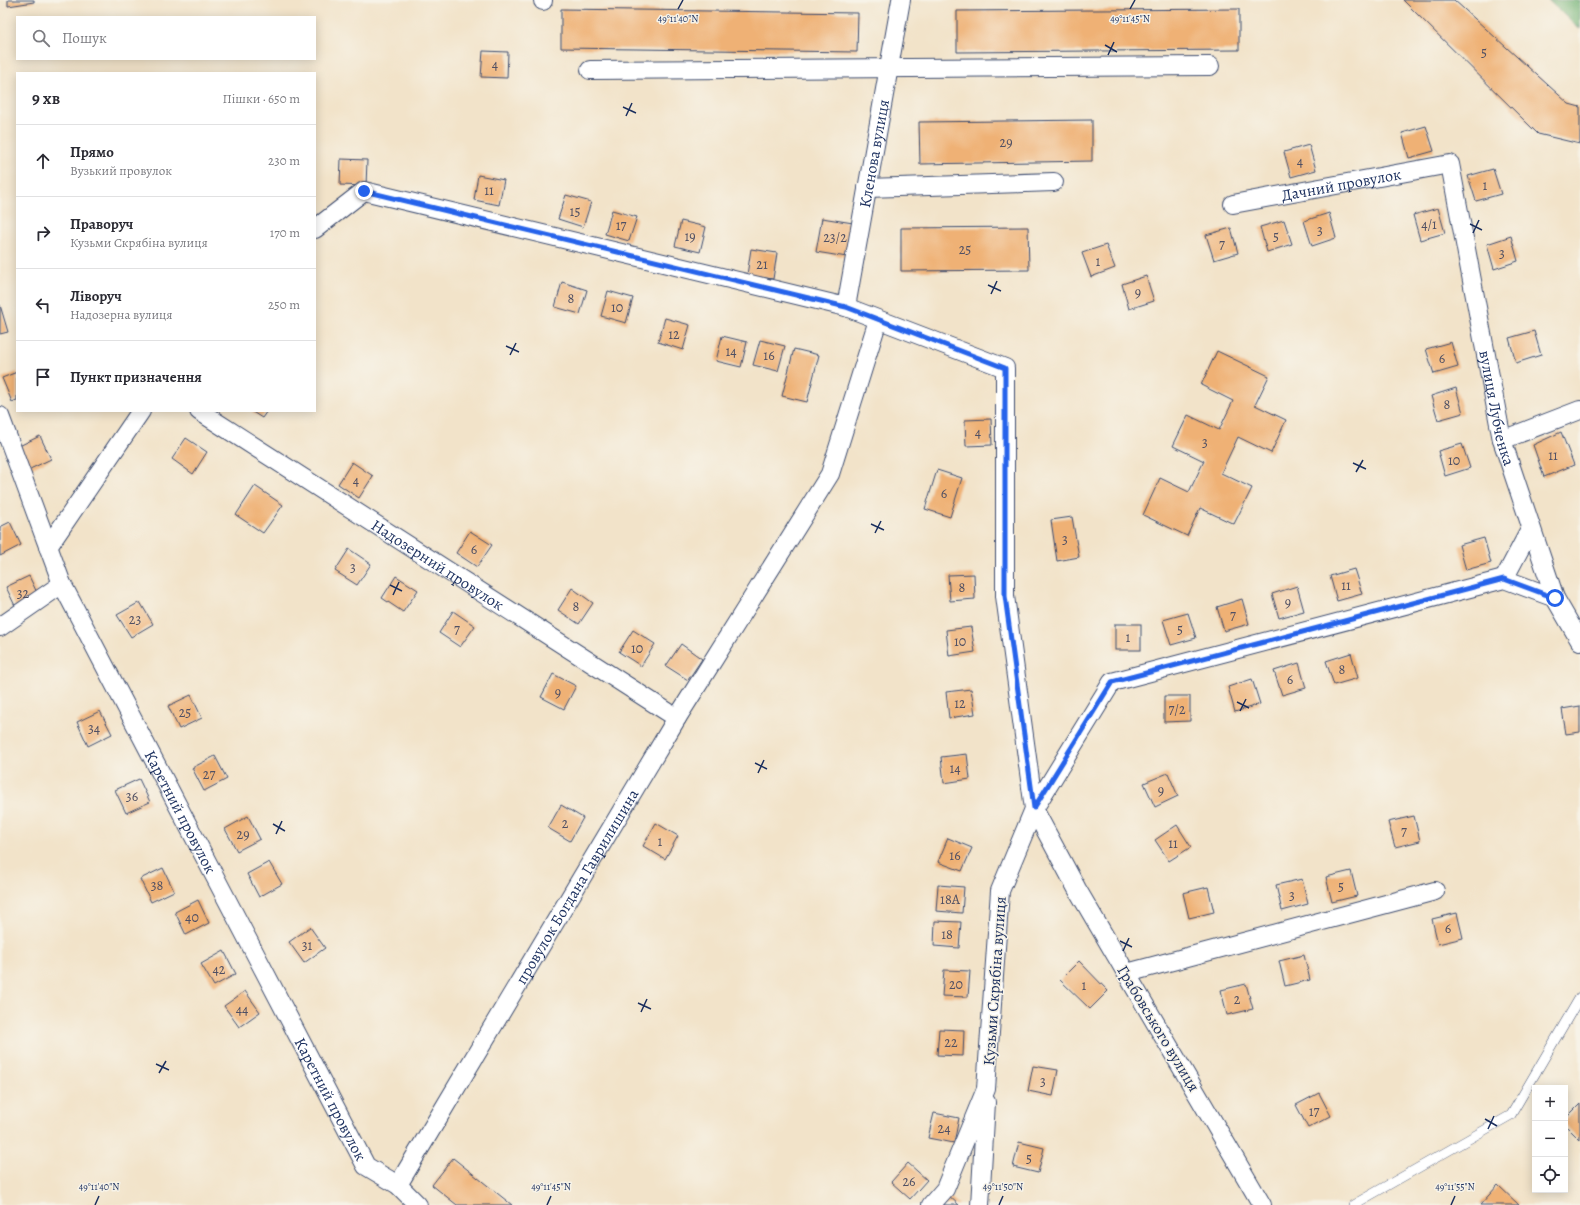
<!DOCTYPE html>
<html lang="uk">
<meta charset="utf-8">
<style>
:root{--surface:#fff;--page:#f2f2f3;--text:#2b2b33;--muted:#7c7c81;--line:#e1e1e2}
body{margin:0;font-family:Alegreya,serif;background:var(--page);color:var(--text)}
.controls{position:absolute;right:12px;bottom:12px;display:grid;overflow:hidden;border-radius:0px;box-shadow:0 2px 10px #0003}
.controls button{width:36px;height:36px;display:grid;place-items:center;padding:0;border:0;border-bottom:1px solid var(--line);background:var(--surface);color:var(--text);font:20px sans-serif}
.stop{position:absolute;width:12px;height:12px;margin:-9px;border:3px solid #2563eb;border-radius:50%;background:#fff}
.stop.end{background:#2563eb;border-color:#fff;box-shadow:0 1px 4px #0008}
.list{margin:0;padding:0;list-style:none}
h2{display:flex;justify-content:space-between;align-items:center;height:52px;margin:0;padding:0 16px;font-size:17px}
h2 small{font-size:13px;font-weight:400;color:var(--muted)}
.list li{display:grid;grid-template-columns:26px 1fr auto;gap:12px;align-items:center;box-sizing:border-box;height:72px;padding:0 16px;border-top:1px solid var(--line)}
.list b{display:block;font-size:15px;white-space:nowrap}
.list p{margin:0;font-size:13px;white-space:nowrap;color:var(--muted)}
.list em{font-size:13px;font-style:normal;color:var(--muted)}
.icon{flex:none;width:22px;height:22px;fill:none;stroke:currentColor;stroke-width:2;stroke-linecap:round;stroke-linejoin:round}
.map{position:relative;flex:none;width:1580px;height:1205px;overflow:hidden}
.search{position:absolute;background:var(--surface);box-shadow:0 2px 10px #0003;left:16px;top:16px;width:300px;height:44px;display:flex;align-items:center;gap:10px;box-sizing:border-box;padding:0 14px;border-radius:0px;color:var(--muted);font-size:15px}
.panel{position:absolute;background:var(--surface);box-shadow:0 2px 10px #0003;left:16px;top:72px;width:300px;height:340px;border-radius:0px}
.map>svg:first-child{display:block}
</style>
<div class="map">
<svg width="1580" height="1205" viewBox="0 0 1580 1205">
<rect width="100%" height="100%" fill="#f7f3e8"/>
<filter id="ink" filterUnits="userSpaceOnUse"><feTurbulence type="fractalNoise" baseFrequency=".025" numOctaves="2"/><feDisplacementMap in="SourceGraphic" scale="8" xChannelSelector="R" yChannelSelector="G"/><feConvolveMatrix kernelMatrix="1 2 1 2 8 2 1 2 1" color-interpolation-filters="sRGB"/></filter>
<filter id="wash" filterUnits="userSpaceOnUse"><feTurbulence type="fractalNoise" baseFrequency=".012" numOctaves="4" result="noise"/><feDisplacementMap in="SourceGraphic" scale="16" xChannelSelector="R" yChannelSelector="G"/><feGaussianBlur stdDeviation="0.9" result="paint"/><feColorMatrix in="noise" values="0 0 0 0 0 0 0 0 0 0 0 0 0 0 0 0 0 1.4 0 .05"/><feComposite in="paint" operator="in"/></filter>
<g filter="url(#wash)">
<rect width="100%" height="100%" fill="#f2e3c9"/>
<path fill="#72b376" stroke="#46716a" d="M1548,0H1580V29L1577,27Z"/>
<g id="blocks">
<g fill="#efb175">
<path d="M8,0H34V2L8,6Z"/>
<path d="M1403,0H1454L1569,104L1580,107V144L1538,134Z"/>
<path d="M561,9L858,13L857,52L561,48Z"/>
<path d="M1239,9V50L957,52V11Z"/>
<path d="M483,51L508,52L507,78L481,77Z"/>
<path d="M1092,120V161L920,164L919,122Z"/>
<path d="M1426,126L1434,151L1409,158L1402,133Z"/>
<path d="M1309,145L1316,170L1291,177L1284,152Z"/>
<path d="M341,159L367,160L366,186L340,185Z"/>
<path d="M1493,169L1501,194L1476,201L1468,176Z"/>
<path d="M478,175L504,180L499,205L474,200Z"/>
<path d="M566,195L591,202L583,227L558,219Z"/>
<path d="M1438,208L1445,233L1420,240L1413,215Z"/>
<path d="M612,210L637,217L629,241L605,234Z"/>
<path d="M1329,213L1336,238L1312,246L1304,221Z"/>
<path d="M822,218L853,223L847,257L816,252Z"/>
<path d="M1284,220L1292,244L1267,252L1260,227Z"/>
<path d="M681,221L706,227L700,252L675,246Z"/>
<path d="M1028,227L1029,270L901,271V228Z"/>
<path d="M1231,228L1238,253L1214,260L1206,235Z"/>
<path d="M1511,236L1518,261L1494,269L1487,244Z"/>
<path d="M1106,245L1115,268L1091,277L1082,253Z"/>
<path d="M751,249L777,253L773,279L747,275Z"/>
<path d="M1146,276L1154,301L1129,309L1122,284Z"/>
<path d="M562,282L587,290L580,314L555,307Z"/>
<path d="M608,291L633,298L626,323L601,316Z"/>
<path d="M0,305L8,332L0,334Z"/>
<path d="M665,318L690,325L683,350L658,342Z"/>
<path d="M1534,331L1541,355L1516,363L1509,338Z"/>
<path d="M722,336L747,342L741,367L716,361Z"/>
<path d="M760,340L785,346L778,371L753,365Z"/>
<path d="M1451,342L1458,367L1434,374L1426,349Z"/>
<path d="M794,349L819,355L807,402L782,396Z"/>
<path d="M1217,351L1269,376L1255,405L1286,420L1271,453L1238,437L1221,473L1252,488L1234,524L1200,508L1187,536L1143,515L1160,478L1189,492L1204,461L1173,446L1188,415L1219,430L1233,401L1201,385Z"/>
<path d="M17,372V400L12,402L2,378Z"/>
<path d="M1456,388L1463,413L1438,420L1431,396Z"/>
<path d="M251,411H267L262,418Z"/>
<path d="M991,419L992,445L966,446L965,420Z"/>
<path d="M1561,432L1574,465L1544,477L1533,445Z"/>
<path d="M40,436L51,459L28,470L17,447Z"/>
<path d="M186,438L207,452L193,474L172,459Z"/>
<path d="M1462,444L1470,468L1445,476L1438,451Z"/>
<path d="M352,462L373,476L359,498L338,484Z"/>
<path d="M937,470L962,478L950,517L925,509Z"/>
<path d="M255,486L283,505L263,533L236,515Z"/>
<path d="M1072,517L1079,557L1057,561L1051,520Z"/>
<path d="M10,522L21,545L0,556V527Z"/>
<path d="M470,531L492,545L477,567L456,553Z"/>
<path d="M1484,538L1491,563L1466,570L1459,545Z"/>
<path d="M349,549L371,564L357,585L335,571Z"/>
<path d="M1354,569L1362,594L1337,601L1330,576Z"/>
<path d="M974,574L975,599L950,601L948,575Z"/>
<path d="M29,576L40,599L17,610L6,587Z"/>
<path d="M396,576L418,590L403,612L382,598Z"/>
<path d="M1297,586L1304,611L1279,618L1272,594Z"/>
<path d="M572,588L593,603L579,624L558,610Z"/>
<path d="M1242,599L1249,624L1224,631L1217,607Z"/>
<path d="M140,602L153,624L131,637L117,615Z"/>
<path d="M453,611L475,626L460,647L439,633Z"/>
<path d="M1188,613L1196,638L1171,645L1163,620Z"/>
<rect x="1115" y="624" width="26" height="26"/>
<path d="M971,627L975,652L949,656L946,630Z"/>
<path d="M633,630L655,644L641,666L619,652Z"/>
<path d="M681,644L702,659L688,680L666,666Z"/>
<path d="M1351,653L1358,678L1334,685L1326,661Z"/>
<path d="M1299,663L1306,688L1282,695L1274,671Z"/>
<path d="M553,674L576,686L564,709L541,697Z"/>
<path d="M1252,679L1260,704L1235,712L1228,687Z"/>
<path d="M971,689L975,714L949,718L946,692Z"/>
<path d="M191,695L202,718L179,729L168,706Z"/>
<path d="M1164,696H1190V721L1164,722Z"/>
<path d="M1580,706V732L1566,734L1562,709Z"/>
<path d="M100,711L112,734L88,746L77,722Z"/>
<path d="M967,754L970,779L944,783L941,757Z"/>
<path d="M215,756L227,779L204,791L192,768Z"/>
<path d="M1168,773L1178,796L1155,807L1144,783Z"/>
<path d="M139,779L150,802L126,813L115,790Z"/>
<path d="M561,805L583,818L570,841L548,828Z"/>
<path d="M248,816L260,839L237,851L225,829Z"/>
<path d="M1414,816L1420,841L1395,847L1388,822Z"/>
<path d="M656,823L678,836L665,859L643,846Z"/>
<path d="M1177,825L1191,847L1169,861L1155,840Z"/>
<path d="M948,838L972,848L962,871L938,862Z"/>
<path d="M269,862L282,884L259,897L247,874Z"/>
<path d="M163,868L174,891L151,902L140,879Z"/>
<path d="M1351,871L1357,896L1332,902L1326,877Z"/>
<path d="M1302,879L1308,904L1282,911L1276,885Z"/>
<path d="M938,885L964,887L962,913L936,911Z"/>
<path d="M1208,887L1214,912L1189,918L1183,893Z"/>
<path d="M198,900L209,923L186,935L175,912Z"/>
<path d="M1457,913L1463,938L1438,944L1432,919Z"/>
<path d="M935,921L961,922L959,948L934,946Z"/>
<path d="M310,927L325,948L304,963L289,942Z"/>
<path d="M224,951L236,974L214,986L201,964Z"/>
<path d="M1304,955L1310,980L1285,986L1279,961Z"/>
<path d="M1079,961L1108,991L1090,1009L1060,980Z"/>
<path d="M944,970L970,971L968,997L942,996Z"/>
<path d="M1246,984L1253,1009L1227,1015L1221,990Z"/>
<path d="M245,991L260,1012L239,1027L224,1006Z"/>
<path d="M939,1029L964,1030L963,1056L937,1055Z"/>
<path d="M1033,1066L1058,1070L1053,1096L1028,1091Z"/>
<path d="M1319,1093L1331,1116L1308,1128L1296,1105Z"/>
<path d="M1580,1104V1140L1565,1125V1119Z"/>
<path d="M934,1113L959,1118L954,1143L928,1138Z"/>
<path d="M1019,1142L1044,1148L1038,1173L1013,1167Z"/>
<path d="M453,1158L512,1205H457L432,1185Z"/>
<path d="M908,1163L927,1180L910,1199L891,1182Z"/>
<path d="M1498,1185L1519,1205H1480Z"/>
<path d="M948,1195L959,1205H939Z"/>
</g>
</g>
</g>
<g filter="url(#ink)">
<use href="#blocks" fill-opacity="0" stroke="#3b4a6e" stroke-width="1"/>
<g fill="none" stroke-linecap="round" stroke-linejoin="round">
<g stroke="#3b4a6e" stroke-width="10">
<path id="lane" d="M1353,1205L1511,1115L1580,997"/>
</g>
<g stroke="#3b4a6e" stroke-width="20">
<g id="street">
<path d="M543,1V0"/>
<path d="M590,70L1210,66"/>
<path d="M867,188L1054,182"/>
<path id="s1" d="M1233,204L1450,164L1502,440L1555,598L1580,641"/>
<path d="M315,229L364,191L846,307L1005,368V596L1034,809L1000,891L986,1089L945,1189L931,1205"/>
<path id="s2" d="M846,307L901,0"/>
<path id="s3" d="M199,411L677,718"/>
<path id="s4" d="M0,416L62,584L366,1166L398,1185L418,1205"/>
<path d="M1502,440L1580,410"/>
<path d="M48,547L141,411"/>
<path d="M1504,579L1531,528"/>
<path d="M0,627L62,584"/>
<path d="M1127,973L1435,891"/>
<path id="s5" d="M398,1185L677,718L830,474L878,320"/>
<path d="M980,1205L986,1102"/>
<path d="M1262,1205L1077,889L1034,809L1112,682L1504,579L1555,598"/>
</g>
</g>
<use href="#lane" stroke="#fff" stroke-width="9"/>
<use href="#street" stroke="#fff" stroke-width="18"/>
</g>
</g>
<g fill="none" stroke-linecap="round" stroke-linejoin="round" filter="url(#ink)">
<path stroke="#2563eb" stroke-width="5" d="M364,191L846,307L1005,368V596L1034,808L1112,682L1504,579L1555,598"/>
</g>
<path fill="none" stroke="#1b2f5e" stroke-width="1.5" d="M678,9L683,0M1130,9L1135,0M1105,45L1117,52M1108,55L1114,42M623,107L636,113M626,116L632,103M1470,224L1482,230M1473,233L1479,220M988,285L1001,291M991,294L997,281M506,346L519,352M510,355L516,343M1353,463L1366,469M1356,472L1363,460M871,524L884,530M875,533L881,521M390,585L402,591M393,595L399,582M1237,702L1249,708M1240,711L1246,699M755,763L767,769M758,773L764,760M273,824L285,831M276,834L282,821M1120,941L1132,947M1123,951L1129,938M638,1003L651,1009M641,1012L647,999M156,1064L169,1070M159,1073L166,1061M1485,1119L1497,1126M1488,1129L1494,1116M95,1205L99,1196M547,1205L551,1196M999,1205L1003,1196M1451,1205L1455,1196"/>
<g text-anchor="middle" stroke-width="3" stroke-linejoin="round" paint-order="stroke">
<g font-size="14" fill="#505064">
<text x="1484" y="57">5</text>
<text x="495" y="69">4</text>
<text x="1006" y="147">29</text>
<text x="1300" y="166">4</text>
<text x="1485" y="190">1</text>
<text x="489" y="195">11</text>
<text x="575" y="216">15</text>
<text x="1429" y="229">4/1</text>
<text x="621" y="230">17</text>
<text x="1320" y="235">3</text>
<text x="690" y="241">19</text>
<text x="1276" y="241">5</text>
<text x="835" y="242">23/2</text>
<text x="1222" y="249">7</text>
<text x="965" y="254">25</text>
<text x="1502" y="258">3</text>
<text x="1098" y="266">1</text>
<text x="762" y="269">21</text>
<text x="1138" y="297">9</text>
<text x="571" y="303">8</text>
<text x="617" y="312">10</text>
<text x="674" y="339">12</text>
<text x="731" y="356">14</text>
<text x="769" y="360">16</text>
<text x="1442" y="363">6</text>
<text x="1447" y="409">8</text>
<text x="978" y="437">4</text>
<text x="1205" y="447">3</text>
<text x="1553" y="460">11</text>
<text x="1454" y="465">10</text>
<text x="356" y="485">4</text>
<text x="944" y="498">6</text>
<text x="1065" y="544">3</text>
<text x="474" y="554">6</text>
<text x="353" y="572">3</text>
<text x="1346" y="590">11</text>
<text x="962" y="592">8</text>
<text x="23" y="598">32</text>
<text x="1288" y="607">9</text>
<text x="576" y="611">8</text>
<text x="1233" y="620">7</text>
<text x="135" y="624">23</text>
<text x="457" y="634">7</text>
<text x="1180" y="634">5</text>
<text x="1128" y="642">1</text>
<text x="960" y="646">10</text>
<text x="637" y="653">10</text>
<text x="1342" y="674">8</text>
<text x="1290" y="684">6</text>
<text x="558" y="697">9</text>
<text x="960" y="708">12</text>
<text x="1177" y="714">7/2</text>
<text x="185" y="717">25</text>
<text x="94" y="733">34</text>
<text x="955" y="773">14</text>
<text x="209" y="779">27</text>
<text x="1161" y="795">9</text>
<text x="132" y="801">36</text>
<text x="565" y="828">2</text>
<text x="1404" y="836">7</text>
<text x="243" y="839">29</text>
<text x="660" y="846">1</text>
<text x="1173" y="848">11</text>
<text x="955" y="860">16</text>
<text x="157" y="890">38</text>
<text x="1341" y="891">5</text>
<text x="1292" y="900">3</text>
<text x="950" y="904">18А</text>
<text x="192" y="922">40</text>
<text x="1448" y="933">6</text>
<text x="947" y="939">18</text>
<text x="307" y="950">31</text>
<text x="219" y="974">42</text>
<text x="956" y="989">20</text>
<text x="1084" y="990">1</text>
<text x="1237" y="1004">2</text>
<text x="242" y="1014">44</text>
<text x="951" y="1047">22</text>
<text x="1043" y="1086">3</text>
<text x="1314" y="1116">17</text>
<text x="944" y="1133">24</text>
<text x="1029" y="1163">5</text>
<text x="909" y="1186">26</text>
</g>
<g font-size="16" fill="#1b2f5e" stroke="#f7f3e8">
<text dy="6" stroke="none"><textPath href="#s2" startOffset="156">Кленова вулиця</textPath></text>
<text dy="6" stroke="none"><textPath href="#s1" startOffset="110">Дачний провулок</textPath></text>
<text dy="6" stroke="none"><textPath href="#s1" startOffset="469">вулиця Лубченка</textPath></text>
<text dy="6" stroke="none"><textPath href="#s3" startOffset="284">Надозерний провулок</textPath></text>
<text dy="6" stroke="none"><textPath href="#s4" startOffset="436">Каретний провулок</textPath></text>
<text dy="6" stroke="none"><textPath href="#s5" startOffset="348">провулок Богдана Гаврилишина</textPath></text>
<text transform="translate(994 981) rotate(-86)" y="6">Кузьми Скрябіна вулиця</text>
<text transform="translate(1159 1028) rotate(59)" y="6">Грабовського вулиця</text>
<text dy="6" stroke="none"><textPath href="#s4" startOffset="760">Каретний провулок</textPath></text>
</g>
</g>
<g font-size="10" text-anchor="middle" fill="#1b2f5e" stroke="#f7f3e8" stroke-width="3" stroke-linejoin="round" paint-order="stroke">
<text x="678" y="22">49°11'40"N</text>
<text x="1130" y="22">49°11'45"N</text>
<text x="99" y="1190">49°11'40"N</text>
<text x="551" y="1190">49°11'45"N</text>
<text x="1003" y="1190">49°11'50"N</text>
<text x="1455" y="1190">49°11'55"N</text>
</g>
</svg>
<div class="controls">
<button>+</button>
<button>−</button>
<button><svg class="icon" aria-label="locate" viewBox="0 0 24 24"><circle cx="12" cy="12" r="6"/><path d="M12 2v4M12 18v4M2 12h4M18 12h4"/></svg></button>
</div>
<div class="stop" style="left:1555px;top:598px"></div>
<div class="stop end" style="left:364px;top:191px"></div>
<div class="search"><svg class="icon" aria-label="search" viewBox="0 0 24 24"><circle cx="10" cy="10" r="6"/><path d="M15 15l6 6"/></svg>Пошук</div>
<section class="panel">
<h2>9 хв<small>Пішки · 650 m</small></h2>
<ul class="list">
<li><svg class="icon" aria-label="ahead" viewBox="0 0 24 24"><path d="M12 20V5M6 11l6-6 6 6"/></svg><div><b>Прямо</b><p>Вузький провулок</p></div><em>230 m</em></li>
<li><svg class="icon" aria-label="right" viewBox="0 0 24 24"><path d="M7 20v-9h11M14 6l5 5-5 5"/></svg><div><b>Праворуч</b><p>Кузьми Скрябіна вулиця</p></div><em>170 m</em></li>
<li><svg class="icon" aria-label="left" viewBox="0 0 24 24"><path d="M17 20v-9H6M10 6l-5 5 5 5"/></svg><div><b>Ліворуч</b><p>Надозерна вулиця</p></div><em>250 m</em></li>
<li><svg class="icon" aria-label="arrive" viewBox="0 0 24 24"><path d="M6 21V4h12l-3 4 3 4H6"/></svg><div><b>Пункт призначення</b></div></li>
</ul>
</section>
</div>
